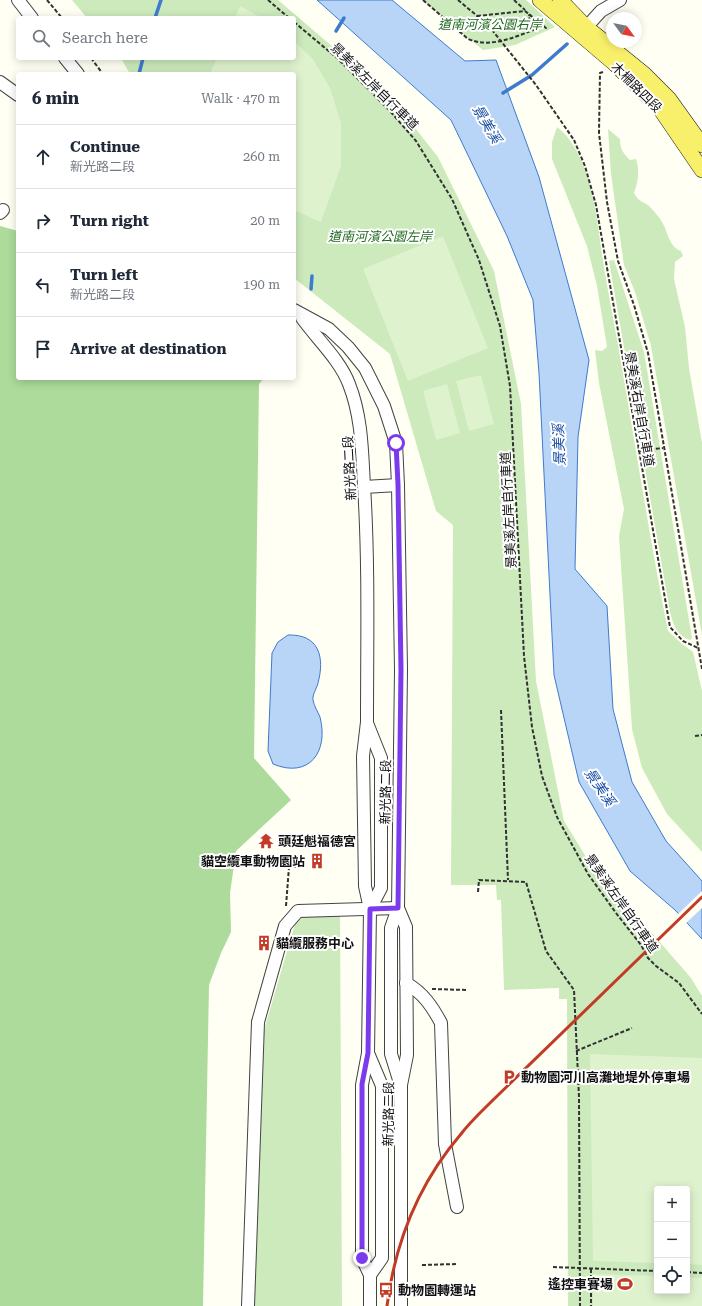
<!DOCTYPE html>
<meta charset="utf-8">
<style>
:root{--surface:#fff;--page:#f2f2f3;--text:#1f2937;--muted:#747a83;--line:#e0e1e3}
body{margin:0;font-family:"Roboto Serif","Noto Sans TC",serif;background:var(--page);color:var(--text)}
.controls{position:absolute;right:12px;bottom:12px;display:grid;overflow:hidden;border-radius:4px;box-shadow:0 2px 10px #0003}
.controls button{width:36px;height:36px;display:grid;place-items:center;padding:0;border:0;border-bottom:1px solid var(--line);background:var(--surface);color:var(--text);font:20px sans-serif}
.compass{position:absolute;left:606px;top:12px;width:36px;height:36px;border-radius:50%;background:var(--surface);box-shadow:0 2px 10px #0003;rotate:123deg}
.stop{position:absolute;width:12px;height:12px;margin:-9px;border:3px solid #7c3aed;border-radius:50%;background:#fff}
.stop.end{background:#7c3aed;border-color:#fff;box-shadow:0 1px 4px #0008}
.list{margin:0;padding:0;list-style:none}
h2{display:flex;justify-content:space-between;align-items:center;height:52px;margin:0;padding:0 16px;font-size:17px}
h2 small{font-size:13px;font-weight:400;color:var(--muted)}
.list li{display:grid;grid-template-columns:26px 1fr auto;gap:12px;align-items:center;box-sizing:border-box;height:64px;padding:0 16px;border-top:1px solid var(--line)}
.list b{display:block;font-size:15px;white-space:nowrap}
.list p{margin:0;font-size:13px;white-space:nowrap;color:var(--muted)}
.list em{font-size:13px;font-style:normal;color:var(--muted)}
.icon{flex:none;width:22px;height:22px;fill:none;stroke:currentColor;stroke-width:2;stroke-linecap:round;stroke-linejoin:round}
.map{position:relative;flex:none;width:702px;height:1306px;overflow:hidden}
.search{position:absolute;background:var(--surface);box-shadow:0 2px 10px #0003;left:16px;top:16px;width:280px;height:44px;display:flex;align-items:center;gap:10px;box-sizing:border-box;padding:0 14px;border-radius:4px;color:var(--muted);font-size:15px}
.panel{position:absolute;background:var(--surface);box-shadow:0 2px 10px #0003;left:16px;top:72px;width:280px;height:308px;border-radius:4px}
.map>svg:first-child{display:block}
</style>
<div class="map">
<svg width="702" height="1306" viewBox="0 0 702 1306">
<rect width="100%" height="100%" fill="#fffff3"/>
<g fill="#cceabc" fill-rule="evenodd">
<path d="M72,0H278L389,95L438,157L494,271L521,404L536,681L564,821L594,870L626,903L691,978L702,996V1306H568L567,999H559V988L504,990L501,900H497L496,885H451L453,525L436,511L390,354L294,278V74H130L121,58H294V18H87ZM657,1189H687V1291H657Z"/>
<path d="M422,0H526L555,27L515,45L483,50Z"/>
<path d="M557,127C571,137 580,156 586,172C598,209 600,248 607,285C629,400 645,516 668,631L682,644L693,652L702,691V852L667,814L642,768L632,729L619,536L624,509L599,383L595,350L602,351L607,347L597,286L587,246L552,159V142Z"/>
<path d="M608,129L620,139C620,149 623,153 630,160L636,159C640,171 638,182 634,193C639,203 643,200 650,207C654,211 659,217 662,222C668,232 669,247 681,251L683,256L675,262L674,279L685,327L689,368L702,443V635L651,346L635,292L624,265L611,174Z"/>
<path d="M614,260L644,352L692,638L690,640C670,634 670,607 666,589L609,261Z"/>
<path d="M306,914L340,915L342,1306H252L264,1030L295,924Z"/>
</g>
<path fill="#acdb9b" d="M0,226L18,231V378H264L259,384L254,758L291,800L236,851L230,893L231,932L221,953L209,985L203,1306H0Z"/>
<g fill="#dff2ce">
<path d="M240,6L262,18H235Z"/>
<path d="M294,41L313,59L330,88L341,123V166L321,222L294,210V74H210L217,58H294Z"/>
<path d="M443,236L488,348L408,381L363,269Z"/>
<path d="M481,375L494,424L469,431L456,381Z"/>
<path d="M447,384L460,433L436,440L423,391Z"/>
<path d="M590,1054L702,1058V1265L687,1264V1189H657V1263L593,1261Z"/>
<path d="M593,1274L657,1276V1291H687V1277L702,1278V1306H593Z"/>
</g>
<g fill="#b8d4f7" stroke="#3e7bce">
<path d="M317,0H392L465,61L496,60L539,177L589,360L578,437L575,569L607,606L613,709L632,782L666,841L702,881V939L675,910L630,871L579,782L554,675L539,373L533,300L507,236L451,120Z"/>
<path d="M288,635C319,634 325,657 318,683C317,688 312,695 313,700C314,706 318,712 320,717C329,752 309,779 273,764L268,751L272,653L278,642Z"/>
</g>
<path fill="#fffff3" d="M702,891V908L685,924L677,915Z"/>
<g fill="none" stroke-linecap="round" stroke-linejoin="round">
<g stroke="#3e7bce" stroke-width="3.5">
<path d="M155,18L161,0"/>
<path d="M336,31L344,18"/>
<path d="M139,74L143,58"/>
<path d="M503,93L532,75L567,44"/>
<path d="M311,289L312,276"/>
</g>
<g stroke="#434343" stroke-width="14">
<g id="minor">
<path d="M18,0L32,18"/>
<path d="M581,33L601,11L620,0"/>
<path d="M65,58L78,74"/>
<path d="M0,82L18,95"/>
<path d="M0,213L3,210"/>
<path d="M294,310L329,329L348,347L365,368L384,406L396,443L398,485L401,670L398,908L406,927L407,1055L401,1085V1306"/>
<path d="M302,318C317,339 340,360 349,384C362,417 362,451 364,486C369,564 367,644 367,722L363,756L365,886L370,909L368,1053L362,1085V1258L370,1275V1306"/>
<path d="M364,487L398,485"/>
<path d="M367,723L381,758V888L370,909"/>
<path d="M398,908L391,928V1054L400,1083"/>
<path d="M406,983C423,993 432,1006 441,1023L445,1144L457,1207"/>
<path d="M368,1053L382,1086V1258L370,1275"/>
<path d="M248,1306L258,1022L285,926L298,911L398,908"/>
</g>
</g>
<g stroke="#212121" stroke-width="16">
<g id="major">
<path d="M540,0L614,63L659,107L702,170"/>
<path d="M560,0L586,27L644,74L669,99L702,145"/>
</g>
</g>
<g stroke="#323232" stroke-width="2" stroke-dasharray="4 2" stroke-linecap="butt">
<path d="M47,0L62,18"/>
<path d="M268,0L289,18"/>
<path d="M423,0L468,39C492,49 516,36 539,28L528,17L530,14"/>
<path d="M458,0L488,25"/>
<path d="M514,0L525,10"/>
<path d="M477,16L525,11L546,28L548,26"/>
<path d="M294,22L337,58L390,111L416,141L452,199L479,260L500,326L510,386L524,656L532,727L542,776L557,817L588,874L616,913L641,945L648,958L656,966L679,983L702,1014"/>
<path d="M91,58L103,74"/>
<path d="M603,72L600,73L599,133L607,202L618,261L634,305L648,353L702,669"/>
<path d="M574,140L585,166L596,205L670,627L683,641L698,648"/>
<path d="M638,451L663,448"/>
<path d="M501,710L508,880"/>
<path d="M695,736L702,735"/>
<path d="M478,892L479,880L526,882L546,951L574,990L579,1097L580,1306"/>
<path d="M286,906L289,867H300"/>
<path d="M432,989L467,990"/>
<path d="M576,1051L632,1028"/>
<path d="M422,1265L457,1264"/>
<path d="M553,1267L657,1271"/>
<path d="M591,1269V1306"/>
<path d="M687,1272L702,1273"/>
</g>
<use href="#minor" stroke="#fff" stroke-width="12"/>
<use href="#major" stroke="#f8ef6a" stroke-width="15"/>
<path stroke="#c23b26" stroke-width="3" d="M387,1306C395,1243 419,1183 461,1134C470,1122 482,1111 492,1101L702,897"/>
<path stroke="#323232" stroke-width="2" stroke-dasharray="4 2" stroke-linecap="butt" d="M488,25L536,85L574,140"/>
</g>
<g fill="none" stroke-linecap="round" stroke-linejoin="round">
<path stroke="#7c3aed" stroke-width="5" d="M362,1258V1084L368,1053L370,909L398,908L401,670L398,485L396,443"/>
</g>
<defs>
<g id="temple-bare" transform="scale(1.2)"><path d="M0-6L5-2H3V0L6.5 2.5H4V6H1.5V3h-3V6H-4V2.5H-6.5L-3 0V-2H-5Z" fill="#c23b26" stroke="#fff" stroke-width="2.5" paint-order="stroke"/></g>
<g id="building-bare" transform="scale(1.2)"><path d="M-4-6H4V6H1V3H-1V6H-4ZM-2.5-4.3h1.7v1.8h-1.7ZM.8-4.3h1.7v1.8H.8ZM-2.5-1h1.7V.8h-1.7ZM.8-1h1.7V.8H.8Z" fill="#c23b26" stroke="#fff" stroke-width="2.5" paint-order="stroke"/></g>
<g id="parking-bare" transform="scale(1.2)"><path d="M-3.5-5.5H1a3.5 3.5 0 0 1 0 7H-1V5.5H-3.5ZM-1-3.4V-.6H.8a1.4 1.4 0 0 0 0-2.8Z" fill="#c23b26" stroke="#fff" stroke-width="2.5" paint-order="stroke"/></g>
<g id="stadium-bare" transform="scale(1.2)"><path d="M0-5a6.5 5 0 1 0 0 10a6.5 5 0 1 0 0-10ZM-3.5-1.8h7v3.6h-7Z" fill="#c23b26" stroke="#fff" stroke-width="2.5" paint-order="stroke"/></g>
<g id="bus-bare" transform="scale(1.2)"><path d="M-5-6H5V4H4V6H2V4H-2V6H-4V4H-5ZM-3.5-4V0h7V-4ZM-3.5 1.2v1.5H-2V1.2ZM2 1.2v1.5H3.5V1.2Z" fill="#c23b26" stroke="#fff" stroke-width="2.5" paint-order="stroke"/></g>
</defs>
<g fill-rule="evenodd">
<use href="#temple-bare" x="266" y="841"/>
<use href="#building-bare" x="317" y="861"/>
<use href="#building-bare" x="264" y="943"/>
<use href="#parking-bare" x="509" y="1077"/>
<use href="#stadium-bare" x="625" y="1284"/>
<use href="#bus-bare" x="386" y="1290"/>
</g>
<g text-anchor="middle" stroke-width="4" stroke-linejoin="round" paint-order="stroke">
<g font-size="13" font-style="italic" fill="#21691f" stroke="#fff">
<text x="490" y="29">道南河濱公園右岸</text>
<text x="380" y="241">道南河濱公園左岸</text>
</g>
<g font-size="13" fill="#101010" stroke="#fff">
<text transform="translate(375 86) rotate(45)" y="5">景美溪左岸自行車道</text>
<text transform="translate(637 87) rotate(45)" y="5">木柵路四段</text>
<text transform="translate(640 409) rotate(80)" y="5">景美溪右岸自行車道</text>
<text transform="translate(349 468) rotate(-93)" y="5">新光路二段</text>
<text transform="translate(508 510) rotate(-93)" y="5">景美溪左岸自行車道</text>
<text transform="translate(385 792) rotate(-89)" y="5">新光路二段</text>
<text transform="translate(622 903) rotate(55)" y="5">景美溪左岸自行車道</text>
<text transform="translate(388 1114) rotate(-89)" y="5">新光路二段</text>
</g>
<g font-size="13" font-weight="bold" fill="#101010" stroke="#fff" text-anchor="start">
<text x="278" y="846">頭廷魁福德宮</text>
<text x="305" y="866" text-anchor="end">貓空纜車動物園站</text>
<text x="276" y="948">貓纜服務中心</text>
<text x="521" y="1082">動物園河川高灘地堤外停車場</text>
<text x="613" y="1289" text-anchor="end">遙控車賽場</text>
<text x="398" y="1295">動物園轉運站</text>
</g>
<g font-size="14" font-style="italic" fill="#174da4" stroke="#fff">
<text transform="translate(487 124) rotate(59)" y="5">景美溪</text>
<text transform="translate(559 445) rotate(-93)" y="5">景美溪</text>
<text transform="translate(600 787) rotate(56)" y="5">景美溪</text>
</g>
</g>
</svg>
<div class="controls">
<button>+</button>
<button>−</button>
<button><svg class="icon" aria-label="locate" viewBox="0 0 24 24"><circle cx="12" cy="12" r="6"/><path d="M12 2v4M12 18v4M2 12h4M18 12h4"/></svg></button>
</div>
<svg class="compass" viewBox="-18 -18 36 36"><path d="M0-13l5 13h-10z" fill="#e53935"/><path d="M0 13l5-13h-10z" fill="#747a83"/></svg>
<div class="stop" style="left:396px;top:443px"></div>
<div class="stop end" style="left:362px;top:1258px"></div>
<div class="search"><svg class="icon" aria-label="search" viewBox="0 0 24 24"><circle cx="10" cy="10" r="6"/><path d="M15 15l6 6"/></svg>Search here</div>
<section class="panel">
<h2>6 min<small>Walk · 470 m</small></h2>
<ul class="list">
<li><svg class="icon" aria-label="ahead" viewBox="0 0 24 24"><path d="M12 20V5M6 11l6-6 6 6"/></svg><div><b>Continue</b><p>新光路二段</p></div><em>260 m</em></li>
<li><svg class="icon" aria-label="right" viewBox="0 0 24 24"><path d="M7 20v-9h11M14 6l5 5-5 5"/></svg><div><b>Turn right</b></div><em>20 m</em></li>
<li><svg class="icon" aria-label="left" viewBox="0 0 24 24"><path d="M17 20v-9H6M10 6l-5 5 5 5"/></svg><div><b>Turn left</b><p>新光路二段</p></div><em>190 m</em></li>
<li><svg class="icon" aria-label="arrive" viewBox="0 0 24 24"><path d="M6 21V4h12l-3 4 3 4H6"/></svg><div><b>Arrive at destination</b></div></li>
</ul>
</section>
</div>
